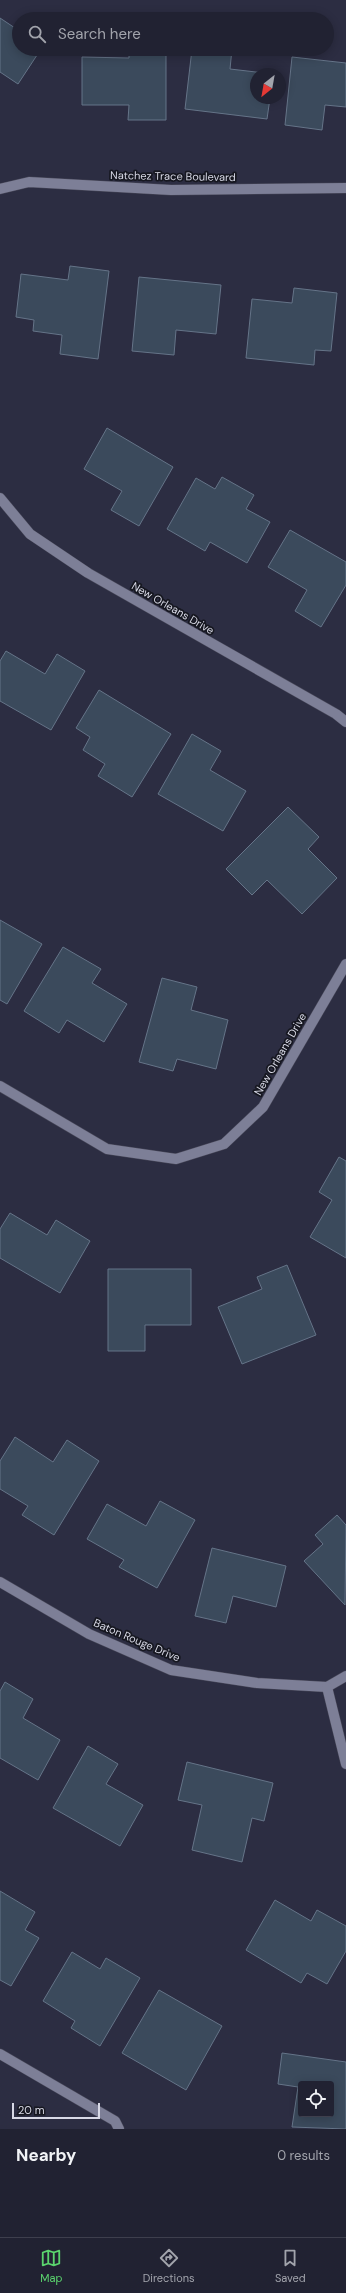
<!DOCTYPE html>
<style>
:root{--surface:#212232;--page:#2d2f3e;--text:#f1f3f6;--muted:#a2a4ac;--line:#3e3f4d;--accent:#5bd56e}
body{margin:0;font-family:"DM Sans",sans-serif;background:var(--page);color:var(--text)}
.controls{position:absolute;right:12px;bottom:12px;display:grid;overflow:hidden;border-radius:4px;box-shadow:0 2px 10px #0003}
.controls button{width:36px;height:36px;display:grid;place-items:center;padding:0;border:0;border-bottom:1px solid var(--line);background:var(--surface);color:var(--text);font:20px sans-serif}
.compass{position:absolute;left:250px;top:68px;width:36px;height:36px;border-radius:50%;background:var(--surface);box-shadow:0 2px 10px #0003;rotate:211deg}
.scale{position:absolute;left:12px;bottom:10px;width:88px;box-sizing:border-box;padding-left:4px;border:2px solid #d8d9e6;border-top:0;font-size:11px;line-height:14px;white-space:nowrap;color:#d8d9e6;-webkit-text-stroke:3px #161720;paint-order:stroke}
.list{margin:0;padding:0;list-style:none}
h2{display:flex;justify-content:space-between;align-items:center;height:52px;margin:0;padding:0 16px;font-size:17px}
h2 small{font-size:13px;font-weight:400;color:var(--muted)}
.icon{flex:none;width:22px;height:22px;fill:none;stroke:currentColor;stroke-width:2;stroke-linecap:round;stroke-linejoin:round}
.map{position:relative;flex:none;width:346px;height:2129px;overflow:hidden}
.search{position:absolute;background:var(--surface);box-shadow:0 2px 10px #0003;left:12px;right:12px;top:12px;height:44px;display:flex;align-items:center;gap:10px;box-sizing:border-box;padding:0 14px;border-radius:22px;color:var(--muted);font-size:15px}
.sheet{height:108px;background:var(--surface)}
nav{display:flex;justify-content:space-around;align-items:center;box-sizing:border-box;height:56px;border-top:1px solid var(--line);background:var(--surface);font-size:11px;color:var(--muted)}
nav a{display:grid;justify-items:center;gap:2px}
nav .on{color:var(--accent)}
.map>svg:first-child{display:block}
</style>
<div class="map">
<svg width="346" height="2129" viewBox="0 0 346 2129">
<rect width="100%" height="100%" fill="#2c2d42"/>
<g fill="#3b4a5c" stroke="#657488" fill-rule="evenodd">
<path d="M0,18L15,28L19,22V49H41L18,84L0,72Z"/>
<path d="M129,49H166V120H128L129,105H82V57L129,58Z"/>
<path d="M192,49H232L230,69L273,74H256V98H270L267,119L185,109Z"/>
<path d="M292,57L346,63V107L325,105L322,130L285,125Z"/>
<path d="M70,266L109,271L98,359L60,354L62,335L33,331L34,320L16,317L21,274L68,280Z"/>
<path d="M139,277L221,285L216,334L176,330L174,355L132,351Z"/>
<path d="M294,288L337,293L331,351L315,350L314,365L246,358L252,299L292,303Z"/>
<path d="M107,428L173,467L139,526L111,510L122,491L84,469Z"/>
<path d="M222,477L254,495L246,509L270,522L247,563L210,542L205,551L167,529L196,478L215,489Z"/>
<path d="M290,530L346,562V585L321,627L295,611L307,590L268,567Z"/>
<path d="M6,651L45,674L57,654L85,671L51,730L0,701V661Z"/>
<path d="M99,690L171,734L132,797L98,776L105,764L83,750L90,737L76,728Z"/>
<path d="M192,734L221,751L210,770L246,791L223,831L158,794Z"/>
<path d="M288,807L319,837L308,849L337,878L302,914L267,880L252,895L226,869Z"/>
<path d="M0,920L42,944L7,1004L0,1000Z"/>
<path d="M63,947L101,969L92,983L127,1004L104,1042L67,1020L59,1033L24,1011Z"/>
<path d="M162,978L197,987L191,1010L228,1020L216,1069L177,1059L173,1071L139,1062Z"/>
<path d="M339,1157L346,1161V1258L310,1237L332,1200L319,1192Z"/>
<path d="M10,1213L47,1235L56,1220L90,1241L60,1293L0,1258V1229Z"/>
<path d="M287,1265L316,1335L242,1364L218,1307L262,1289L257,1277Z"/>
<path d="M108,1269H191V1325H145V1351H108Z"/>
<path d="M15,1437L53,1462L67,1440L99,1461L54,1535L22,1515L28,1506L0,1489V1461Z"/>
<path d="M160,1501L195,1520L157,1588L119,1567L124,1560L87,1539L107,1504L146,1526Z"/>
<path d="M337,1515L346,1525L345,1605L304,1561L323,1544L315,1535Z"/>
<path d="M212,1548L286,1566L276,1607L233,1596L226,1623L195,1616Z"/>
<path d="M5,1682L33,1699L23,1718L60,1740L38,1780L0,1758V1691Z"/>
<path d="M88,1746L118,1764L106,1784L143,1805L120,1846L53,1808Z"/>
<path d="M187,1762L273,1783L264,1821L252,1818L242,1862L192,1850L202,1805L178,1800Z"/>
<path d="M0,1891L35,1912L25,1930L39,1938L11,1986L0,1980Z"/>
<path d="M275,1900L311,1921L317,1910L346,1926V1951L327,1984L307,1973L301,1983L246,1950Z"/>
<path d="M72,1952L100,1969L106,1958L140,1978L100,2046L71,2028L75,2021L43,2001Z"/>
<path d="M159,1990L222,2026L186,2090L122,2053Z"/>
<path d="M282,2053L346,2062V2129L292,2127L298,2087L278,2084ZM301,2084H331V2114H301Z"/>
</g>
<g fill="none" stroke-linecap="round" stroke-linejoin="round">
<g stroke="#484859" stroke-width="11">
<g id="minor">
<path d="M0,189L29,182L171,190L346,188"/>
<path d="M0,498L30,534L88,573L336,714L346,722"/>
<path d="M0,1086L107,1149L176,1159L224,1144L263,1107L346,964"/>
<path d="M0,1582L89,1634L171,1670L257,1683L327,1687L346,1676"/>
<path d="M327,1687L346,1764"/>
<path d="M0,2054L115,2121L119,2129"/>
</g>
</g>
<use href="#minor" stroke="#7d7f97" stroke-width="10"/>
</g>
<g text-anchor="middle" stroke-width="3.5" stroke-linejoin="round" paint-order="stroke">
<g font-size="11" fill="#d8d9e6" stroke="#161720">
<text transform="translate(173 176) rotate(1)" y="4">Natchez Trace Boulevard</text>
<text transform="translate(173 608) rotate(30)" y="4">New Orleans Drive</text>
<text transform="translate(280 1054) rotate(-60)" y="4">New Orleans Drive</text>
<text transform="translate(137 1640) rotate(23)" y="4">Baton Rouge Drive</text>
</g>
</g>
</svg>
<div class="controls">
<button><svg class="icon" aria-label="locate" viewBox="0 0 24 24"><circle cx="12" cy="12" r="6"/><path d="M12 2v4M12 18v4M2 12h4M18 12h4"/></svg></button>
</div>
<svg class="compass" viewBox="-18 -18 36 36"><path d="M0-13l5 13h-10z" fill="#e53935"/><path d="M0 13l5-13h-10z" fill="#a2a4ac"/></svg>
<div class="scale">20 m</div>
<div class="search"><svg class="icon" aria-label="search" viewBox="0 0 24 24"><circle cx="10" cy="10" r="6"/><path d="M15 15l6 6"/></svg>Search here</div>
</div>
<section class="sheet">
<h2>Nearby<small>0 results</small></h2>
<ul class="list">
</ul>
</section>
<nav>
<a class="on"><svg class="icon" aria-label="map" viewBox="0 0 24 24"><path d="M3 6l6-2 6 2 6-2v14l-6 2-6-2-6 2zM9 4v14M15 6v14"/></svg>Map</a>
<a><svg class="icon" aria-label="directions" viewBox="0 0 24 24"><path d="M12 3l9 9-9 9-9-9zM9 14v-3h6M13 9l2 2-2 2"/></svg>Directions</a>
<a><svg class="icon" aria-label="saved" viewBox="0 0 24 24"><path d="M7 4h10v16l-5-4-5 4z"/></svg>Saved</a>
</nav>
